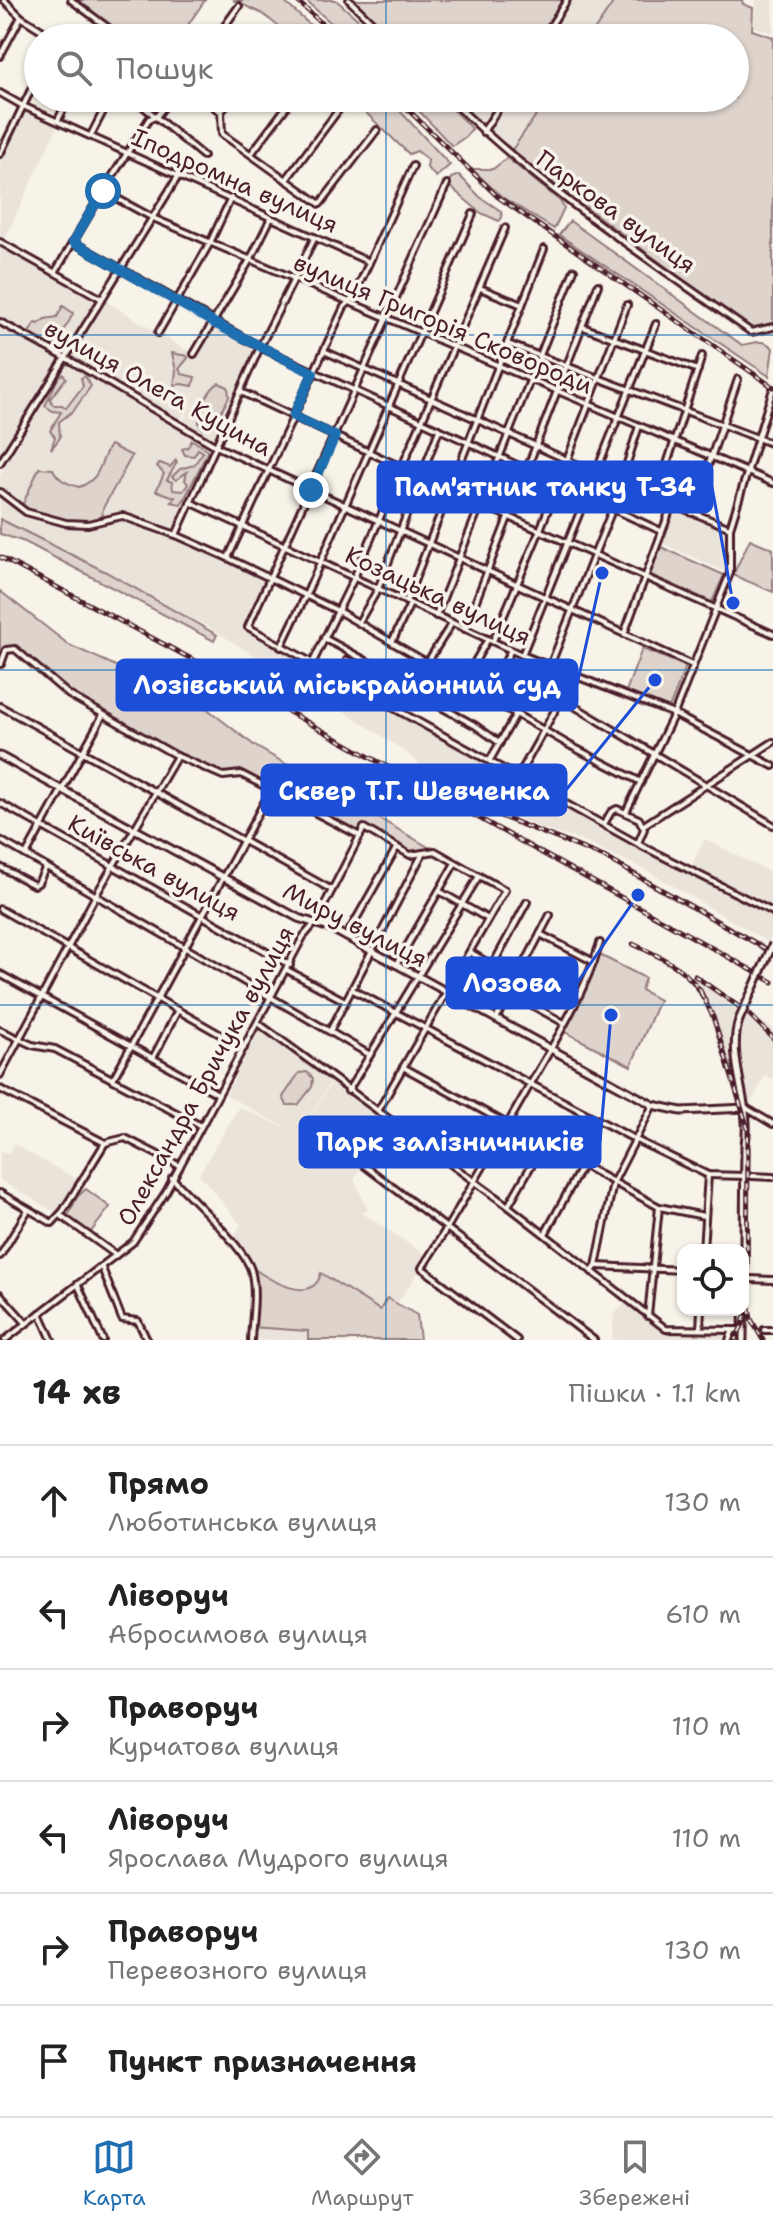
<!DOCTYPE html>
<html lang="uk">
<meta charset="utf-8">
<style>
:root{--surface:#fff;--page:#f2f2f2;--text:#222;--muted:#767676;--line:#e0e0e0;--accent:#1f6fb2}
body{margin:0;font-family:"Shantell Sans",sans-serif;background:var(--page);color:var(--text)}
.controls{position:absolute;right:24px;bottom:24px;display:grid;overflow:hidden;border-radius:16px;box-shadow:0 2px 6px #0004}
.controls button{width:72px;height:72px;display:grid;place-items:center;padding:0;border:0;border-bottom:2px solid var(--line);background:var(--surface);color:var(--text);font:40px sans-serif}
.stop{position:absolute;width:24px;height:24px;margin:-18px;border:6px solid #1f6fb2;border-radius:50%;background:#fff}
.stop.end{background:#1f6fb2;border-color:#fff;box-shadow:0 2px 8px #0008}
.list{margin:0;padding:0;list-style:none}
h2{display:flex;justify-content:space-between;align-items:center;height:104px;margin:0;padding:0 32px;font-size:34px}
h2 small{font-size:26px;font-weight:400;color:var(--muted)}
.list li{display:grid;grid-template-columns:52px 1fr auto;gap:24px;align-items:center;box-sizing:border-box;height:112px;padding:0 32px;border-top:2px solid var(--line)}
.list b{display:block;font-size:30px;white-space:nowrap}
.list p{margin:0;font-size:26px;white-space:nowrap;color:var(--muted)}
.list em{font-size:26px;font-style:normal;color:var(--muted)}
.icon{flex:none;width:44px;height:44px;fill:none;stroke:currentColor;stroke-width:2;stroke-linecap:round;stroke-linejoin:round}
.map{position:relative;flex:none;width:773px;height:1340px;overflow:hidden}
.search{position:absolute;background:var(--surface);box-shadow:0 2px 6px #0004;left:24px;right:24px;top:24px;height:88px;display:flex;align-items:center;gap:20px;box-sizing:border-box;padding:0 28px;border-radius:44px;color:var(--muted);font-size:30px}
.sheet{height:776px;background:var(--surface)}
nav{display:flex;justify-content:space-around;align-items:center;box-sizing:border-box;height:112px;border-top:2px solid var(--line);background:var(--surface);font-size:22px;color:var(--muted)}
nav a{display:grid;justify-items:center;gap:4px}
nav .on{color:var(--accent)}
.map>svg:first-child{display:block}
</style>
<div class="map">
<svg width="773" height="1340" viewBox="0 0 773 1340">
<rect width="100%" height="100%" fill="#f7f3e8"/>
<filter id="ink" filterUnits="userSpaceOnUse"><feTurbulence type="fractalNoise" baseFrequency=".0125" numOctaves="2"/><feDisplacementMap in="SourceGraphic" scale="16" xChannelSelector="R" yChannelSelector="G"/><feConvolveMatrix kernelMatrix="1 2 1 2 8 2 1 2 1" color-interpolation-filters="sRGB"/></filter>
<g filter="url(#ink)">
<g fill="#eae3da">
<path d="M567,0H620L593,38H543Z"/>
<path d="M756,0H773V33L753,26Z"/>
<path d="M450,98H551L510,155Z"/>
<path d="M23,106L60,121L3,243L56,271L193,354L214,324L258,348L216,441L182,425L195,391L178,425L66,358L0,461V154Z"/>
<path d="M67,364L212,447L175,532L124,515L176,535L271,579L249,627L689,870L705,839L773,874V933L768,942L644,869L582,841L546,830L481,803L440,781L406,752L321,696L205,625L81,564L0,518V492L27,511L0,488V474Z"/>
<path d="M676,509L726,531L724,571L661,543Z"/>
<path d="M698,980L738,1011L731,1029L729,1048L743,1103L709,1001Z"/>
<path d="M747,1014L773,1028V1079L765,1075L748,1109L740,1042Z"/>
<path d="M259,1028L330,1083L299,1135L332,1082L389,1121L354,1179L368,1210L362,1213L429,1257L398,1302L387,1298L380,1310L322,1273L318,1283L313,1288L285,1286L250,1266L231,1241L241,1225L199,1174L239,1107L290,1130L226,1095Z"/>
<path d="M14,1144L81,1182L60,1215L0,1180V1152L9,1153Z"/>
<path d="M625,1303L666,1331H728L725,1340H612L614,1314Z"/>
<path d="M251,1327L308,1331V1340H251Z"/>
</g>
<g fill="#ded4cc" stroke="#947a7c" stroke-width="2">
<path d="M71,0H205L179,38H122Z"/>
<path d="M233,0H282L325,38H293L263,14Z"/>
<path d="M305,0H336L379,38H348Z"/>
<path d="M349,0H565L539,38H388Z"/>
<path d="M615,0H742L743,4L753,8L752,30L773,37V323L751,330L517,156L512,150L548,98H735V38H589Z"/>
<path d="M365,98H388L450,165L436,177L427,168L428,160L417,151L409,154L363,110L370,103Z"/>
<path d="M407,98H441L472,129L465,137L452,146Z"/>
<path d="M507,158L560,201L564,208L554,229L502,197L472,169H493Z"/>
<path d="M459,175L480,197L501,211L502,218L499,221L481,213L448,185L451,178Z"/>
<path d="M570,221L742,345C754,344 762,337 773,348L769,376L559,235Z"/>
<path d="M63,306L73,313C68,327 59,333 54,347L29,333L35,323L39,324L45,319L57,317Z"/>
<path d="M172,353L187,356L188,358L179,369L182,374L195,377L193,386L182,384L174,385L176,371Z"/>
<path d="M63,374L66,378L50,399L53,405H62L66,408L83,386L81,378L85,376L91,386L74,410L59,422L60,438L51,449L55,437L50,431L61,412L53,411L45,406L59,376Z"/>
<path d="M219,383L228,387L229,397L213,427L203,429L199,424C198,412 208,389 219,383Z"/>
<path d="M192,440L207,449V453L185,498L181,504L171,502L175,497L156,491L164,474L157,466L160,463L170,467L176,460L177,462L167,480L172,482L173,490L183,491L188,484L185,480L187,472L176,480L172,477L180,469L194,465L203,452L198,449L194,456L185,455L182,449L188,447Z"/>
<path d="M110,445L132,456L103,508L102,518C79,528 42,520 22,506L39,468L53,469C58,480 68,484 79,487C102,479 99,462 110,445Z"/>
<path d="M0,519L106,572L217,635L214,641L25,542L0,534Z"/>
<path d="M750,539L773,549V592L733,575Z"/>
<path d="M661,547L724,575L712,602L649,574Z"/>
<path d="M0,591L69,645L201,704L255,746L435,851L410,855L365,828L360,836L241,774L223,776L177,756L70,695L15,650H6L0,662Z"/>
<path d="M642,649L686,666L668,711L625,694Z"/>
<path d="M600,955L645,978L641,990L659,1000L631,1066L563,1031Z"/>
<path d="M307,1072L313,1078L312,1087L298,1105H287L283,1097L299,1073Z"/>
<path d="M86,1189L110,1207L90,1233L68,1216L77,1197Z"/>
<path d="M250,1266C268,1279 313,1307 321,1273L380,1310L387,1298L417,1315L420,1340H308V1331L251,1327L253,1282Z"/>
</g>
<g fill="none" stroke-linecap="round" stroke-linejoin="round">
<g stroke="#4a1f2b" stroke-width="10">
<g id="minor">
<path d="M4,0L21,17L54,38"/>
<path d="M71,0L122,38"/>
<path d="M349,0L388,38"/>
<path d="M216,38L239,6"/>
<path d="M279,38L280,37"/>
<path d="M543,38L567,0"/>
<path d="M0,56L21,17"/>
<path d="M0,93L23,106L369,262"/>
<path d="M133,98L203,156"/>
<path d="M202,98L221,112L222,134L320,204L377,130"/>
<path d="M449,98C540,188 647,258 751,332L773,327"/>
<path d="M221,112L232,98"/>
<path d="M58,120L69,98"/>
<path d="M483,132L505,98"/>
<path d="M91,135L110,98"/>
<path d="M0,154L38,75"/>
<path d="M251,154L293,98"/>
<path d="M286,180L346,100"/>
<path d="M447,184L248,627L640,845L773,912"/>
<path d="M103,191L153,218L773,483"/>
<path d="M0,242L102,299"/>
<path d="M73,242L260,347L661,531"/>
<path d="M56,271L103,191L149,119L156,117L171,98"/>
<path d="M480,288L522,305"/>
<path d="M0,322L66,358L216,446L692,665"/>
<path d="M583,327L698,370"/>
<path d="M158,333L210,243L231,198"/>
<path d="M508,344L773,444"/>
<path d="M324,351L567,460L730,528"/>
<path d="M194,354L250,260L271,218"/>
<path d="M241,392L480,504L773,634"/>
<path d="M0,463L179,175"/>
<path d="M0,492L26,512L66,523L88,524L122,516L176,535L228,558L338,611L571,746L641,782"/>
<path d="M656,498L702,356"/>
<path d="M190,502L522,655L674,714L773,766"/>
<path d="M692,513L738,379"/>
<path d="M176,535L260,347L315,237"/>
<path d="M228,558L344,307L353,298L413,166"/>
<path d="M406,602L544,249"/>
<path d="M436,616L574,270"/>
<path d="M359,622L378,589L439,430"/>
<path d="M465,629L598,285"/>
<path d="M624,634L672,505"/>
<path d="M324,638L412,686"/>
<path d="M493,641L540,530L627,305"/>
<path d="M392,642L410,604"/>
<path d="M281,647L306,595L473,214"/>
<path d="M522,655L656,324"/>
<path d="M347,660L404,699"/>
<path d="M1,664L6,650L15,649L69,695L177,756L223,776L241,774L360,836"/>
<path d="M312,664L354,578L505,228"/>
<path d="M550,666L612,510L639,426"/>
<path d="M534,682L773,825"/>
<path d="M462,684L488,639"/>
<path d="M410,690L476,726L500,743"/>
<path d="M486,697L511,650"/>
<path d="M0,706L332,890"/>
<path d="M398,709L452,623"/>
<path d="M490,760L544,664"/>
<path d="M519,775L574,676"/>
<path d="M0,803L290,965"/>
<path d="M626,812L674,714L730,573V528L773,389"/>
<path d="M604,824L611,812L617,809L639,819L644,829L638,843"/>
<path d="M644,825L773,742"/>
<path d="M0,840L370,1055"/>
<path d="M26,855L103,715"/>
<path d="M0,867L34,885L38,883L46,867"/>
<path d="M439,891L488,919"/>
<path d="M0,909L244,1048"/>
<path d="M540,934L594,962"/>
<path d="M346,937L397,847"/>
<path d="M470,952L516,980"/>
<path d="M396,965L455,863"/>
<path d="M524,965L578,994"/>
<path d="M287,970L345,1001"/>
<path d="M0,974L218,1094"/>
<path d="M353,990L636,1140L708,1175L745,1176"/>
<path d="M510,993L564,1023"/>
<path d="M471,1005L527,902"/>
<path d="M496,1019L550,915"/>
<path d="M258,1023L508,1206L666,1329L733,1330"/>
<path d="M0,1030L32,1045L55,1049L201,1126"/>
<path d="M330,1031L423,853L435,851L479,876"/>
<path d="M153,1058L178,1010"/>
<path d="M403,1067L659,1207L704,1216"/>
<path d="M0,1075L96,895L177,756"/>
<path d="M113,1079L272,788"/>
<path d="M0,1089L105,1143L125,1138L180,1166"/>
<path d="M348,1091L479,876L505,890L378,1111"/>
<path d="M746,1108L773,1124"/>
<path d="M365,1166L594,1340"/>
<path d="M752,1176L773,1177"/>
<path d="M172,1178C191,1198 244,1247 251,1270C257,1291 252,1318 251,1340"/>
<path d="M0,1193L52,1223L63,1211L105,1143"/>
<path d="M508,1206L539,1152"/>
<path d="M60,1215L116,1255"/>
<path d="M545,1234L582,1166"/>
<path d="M703,1250L708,1175"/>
<path d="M0,1256L28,1210"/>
<path d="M597,1266L683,1270"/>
<path d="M102,1268L122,1319L138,1321L147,1340"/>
<path d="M592,1272L596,1266L613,1183L653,1105"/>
<path d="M749,1279L773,1280"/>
<path d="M78,1285L103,1340"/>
<path d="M0,1294L26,1323"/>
<path d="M40,1313L52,1340"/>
<path d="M648,1316L659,1207"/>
<path d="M700,1329L701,1310"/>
<path d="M764,1330H773"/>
<path d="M5,1340L133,1242L166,1192L303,937L315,923L364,828L410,855L423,853"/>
<path d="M517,1340L422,1268C459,1210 492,1151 526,1092C553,1045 584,995 600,943"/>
<path d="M729,1340L733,1330H741L742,1333"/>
</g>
</g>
<g stroke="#4a1f2b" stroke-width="11">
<g id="major">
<path d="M0,756L298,918L330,928L653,1105L681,1111L746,1108"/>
<path d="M739,1020C726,1060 752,1102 745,1144L743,1340"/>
</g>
</g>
<use href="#minor" stroke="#f7f3e8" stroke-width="4"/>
<use href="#major" stroke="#f7f3e8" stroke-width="5"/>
<g stroke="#4a1f2b" stroke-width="5">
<g id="rail">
<path d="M296,0L338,38"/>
<path d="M396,98L498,197L773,387"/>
<path d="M0,557L246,688L773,982"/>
<path d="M480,808L604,857L773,953"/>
<path d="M633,944C661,957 690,969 704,999"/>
<path d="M695,976L748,1013L773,1038"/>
<path d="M699,988L713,1017L748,1129L747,1306L743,1324L735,1340"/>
<path d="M749,1308L751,1319L763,1340"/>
</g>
</g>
<use href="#rail" stroke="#f7f3e8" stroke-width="2" stroke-dasharray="6" stroke-linecap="butt"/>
<g stroke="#4a1f2b" stroke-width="11" stroke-linecap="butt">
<path id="major-bridge" d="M739,1020L773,944"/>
</g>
<use href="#major-bridge" stroke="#f7f3e8" stroke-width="5"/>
</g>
</g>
<g fill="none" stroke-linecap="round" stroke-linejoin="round" filter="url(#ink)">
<path stroke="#1f6fb2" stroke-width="10" d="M103,191L73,242L214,323L313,373L293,416L335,436L311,490"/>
</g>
<path fill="none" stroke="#1f6fb2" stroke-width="2" stroke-opacity="0.55" d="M386,0V38M386,98V1340M0,335H773M0,670H773M0,1005H773"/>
<g text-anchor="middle" stroke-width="7" stroke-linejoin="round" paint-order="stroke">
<g font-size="24" fill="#4a1f2b" stroke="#f7f3e8">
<text transform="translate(235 181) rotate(24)" y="8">Іподромна вулиця</text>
<text transform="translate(616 212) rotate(36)" y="8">Паркова вулиця</text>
<text transform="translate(443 324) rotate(23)" y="8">вулиця Григорія Сковороди</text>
<text transform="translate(158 388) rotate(29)" y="8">вулиця Олега Куцина</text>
<text transform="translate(438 596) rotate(25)" y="8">Козацька вулиця</text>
<text transform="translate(154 868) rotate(29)" y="8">Київська вулиця</text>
<text transform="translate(355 925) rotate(27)" y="8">Миру вулиця</text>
<text transform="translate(206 1076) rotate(-61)" y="8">Олександра Бричука вулиця</text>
</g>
</g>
<path fill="none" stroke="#1d4ed8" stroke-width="3" d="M733 603L712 487M602 573L577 685M655 680L566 790M638 895L577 983M611 1015L600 1142"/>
<g fill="#1d4ed8" stroke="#f7f3e8" stroke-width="3">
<circle cx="733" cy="603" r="8"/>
<circle cx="602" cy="573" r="8"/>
<circle cx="655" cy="680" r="8"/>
<circle cx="638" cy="895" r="8"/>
<circle cx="611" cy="1015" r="8"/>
</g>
<g fill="#1d4ed8" stroke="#1d4ed8" stroke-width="3">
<rect x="378" y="462" width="334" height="50" rx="8"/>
<rect x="117" y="660" width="460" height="50" rx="8"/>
<rect x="262" y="765" width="304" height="50" rx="8"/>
<rect x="447" y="958" width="130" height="50" rx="8"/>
<rect x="300" y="1117" width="300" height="50" rx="8"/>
</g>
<g font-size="26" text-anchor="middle" font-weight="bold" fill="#fff">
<text x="545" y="496">Пам'ятник танку Т-34</text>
<text x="347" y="694">Лозівський міськрайонний суд</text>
<text x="414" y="800">Сквер Т.Г. Шевченка</text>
<text x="512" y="992">Лозова</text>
<text x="450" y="1151">Парк залізничників</text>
</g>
</svg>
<div class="controls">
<button><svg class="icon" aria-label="locate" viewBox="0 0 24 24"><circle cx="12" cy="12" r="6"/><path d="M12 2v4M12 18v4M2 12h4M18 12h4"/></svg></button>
</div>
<div class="stop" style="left:103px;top:191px"></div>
<div class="stop end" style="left:311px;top:490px"></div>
<div class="search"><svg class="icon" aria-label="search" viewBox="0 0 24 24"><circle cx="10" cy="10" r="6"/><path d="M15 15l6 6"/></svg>Пошук</div>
</div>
<section class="sheet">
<h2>14 хв<small>Пішки · 1.1 km</small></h2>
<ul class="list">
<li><svg class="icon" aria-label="ahead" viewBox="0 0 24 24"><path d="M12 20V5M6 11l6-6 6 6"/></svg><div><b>Прямо</b><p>Люботинська вулиця</p></div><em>130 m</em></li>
<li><svg class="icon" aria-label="left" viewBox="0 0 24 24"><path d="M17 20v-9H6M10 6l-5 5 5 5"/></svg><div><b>Ліворуч</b><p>Абросимова вулиця</p></div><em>610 m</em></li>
<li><svg class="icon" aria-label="right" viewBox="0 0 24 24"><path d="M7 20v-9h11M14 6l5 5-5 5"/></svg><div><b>Праворуч</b><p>Курчатова вулиця</p></div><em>110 m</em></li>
<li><svg class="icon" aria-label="left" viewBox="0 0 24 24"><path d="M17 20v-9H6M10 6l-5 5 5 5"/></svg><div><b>Ліворуч</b><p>Ярослава Мудрого вулиця</p></div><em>110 m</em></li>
<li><svg class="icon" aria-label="right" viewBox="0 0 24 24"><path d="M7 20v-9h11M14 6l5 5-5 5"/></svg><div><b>Праворуч</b><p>Перевозного вулиця</p></div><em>130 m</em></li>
<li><svg class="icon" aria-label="arrive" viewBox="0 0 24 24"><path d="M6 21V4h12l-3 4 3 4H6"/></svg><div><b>Пункт призначення</b></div></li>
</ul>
</section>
<nav>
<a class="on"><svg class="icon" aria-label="map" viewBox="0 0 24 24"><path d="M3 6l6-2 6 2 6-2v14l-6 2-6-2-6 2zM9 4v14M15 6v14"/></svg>Карта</a>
<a><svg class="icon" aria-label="directions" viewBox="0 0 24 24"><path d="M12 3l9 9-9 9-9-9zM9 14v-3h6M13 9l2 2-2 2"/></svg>Маршрут</a>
<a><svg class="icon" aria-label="saved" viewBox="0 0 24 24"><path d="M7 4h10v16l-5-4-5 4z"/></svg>Збережені</a>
</nav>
